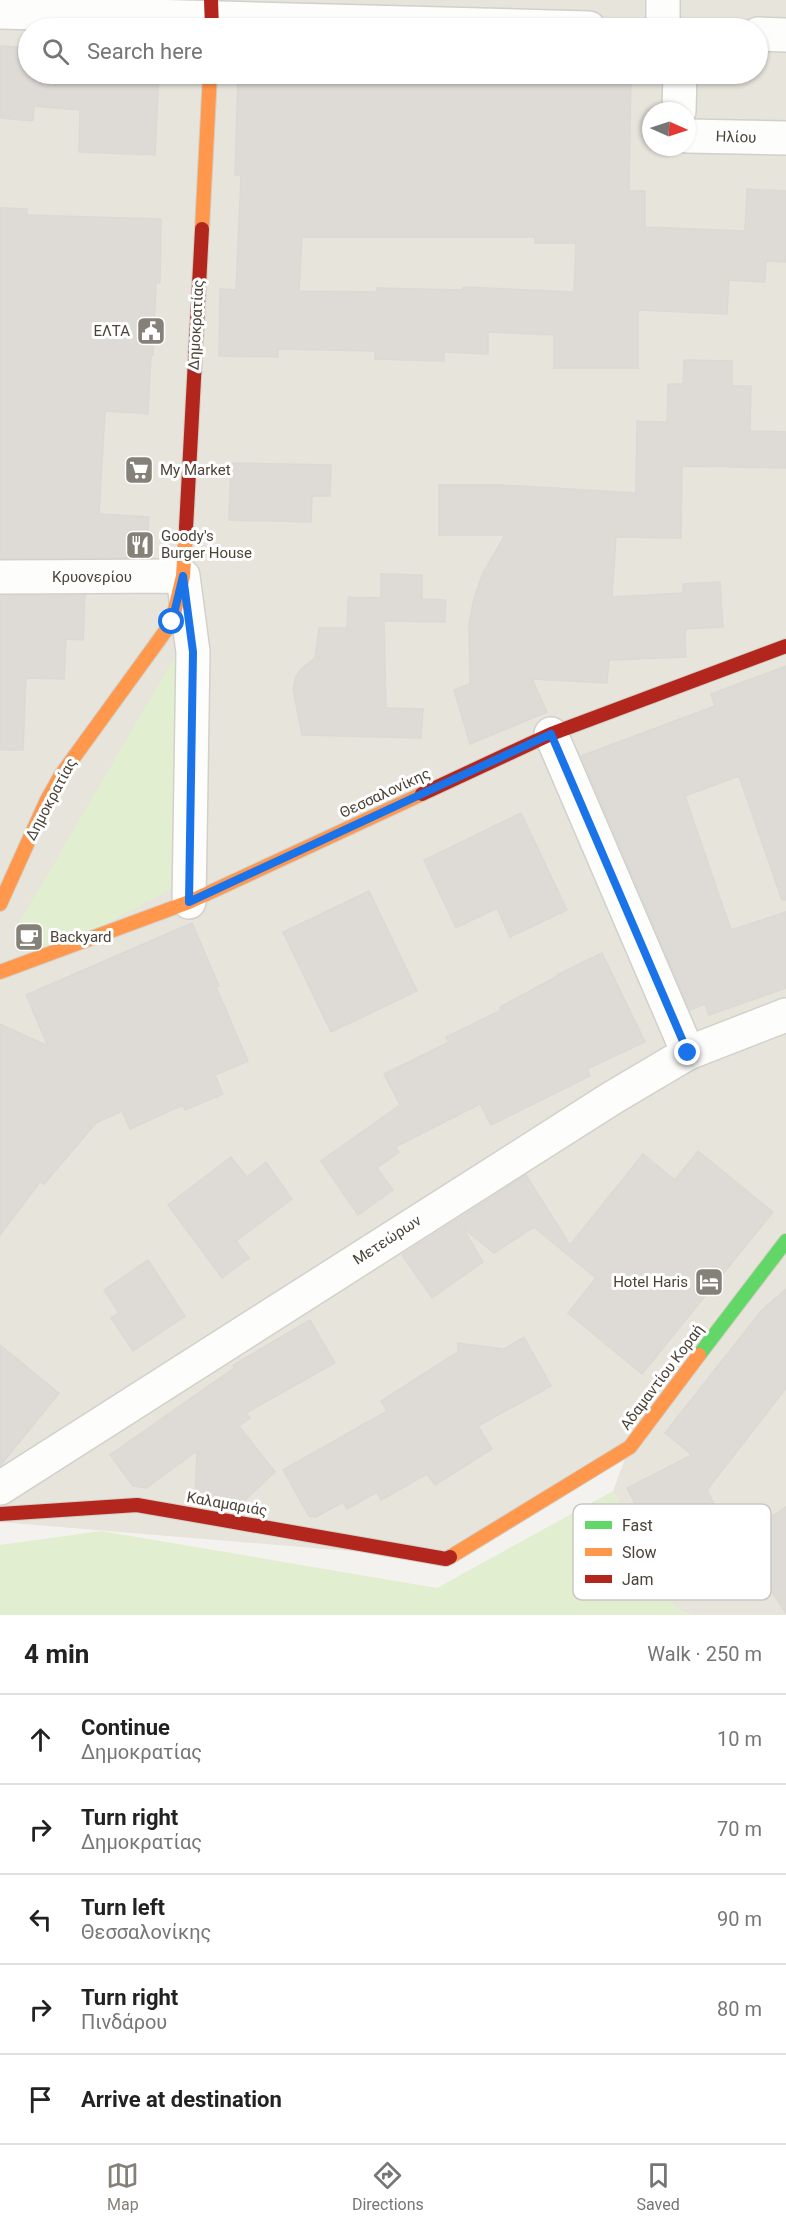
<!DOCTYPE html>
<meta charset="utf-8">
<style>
:root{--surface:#fff;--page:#f2f2f2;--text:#222;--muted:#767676;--line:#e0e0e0;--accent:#868178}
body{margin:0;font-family:Roboto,sans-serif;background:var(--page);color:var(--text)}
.compass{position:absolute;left:642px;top:102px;width:54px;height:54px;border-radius:50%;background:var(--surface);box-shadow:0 2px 4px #0004;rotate:93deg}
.stop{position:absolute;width:18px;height:18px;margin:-14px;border:4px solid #1a73e8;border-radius:50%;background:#fff}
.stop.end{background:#1a73e8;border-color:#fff;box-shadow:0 2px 6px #0008}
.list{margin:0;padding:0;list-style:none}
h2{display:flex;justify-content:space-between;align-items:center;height:78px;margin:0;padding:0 24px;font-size:26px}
h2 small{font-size:20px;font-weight:400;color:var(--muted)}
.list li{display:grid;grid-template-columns:39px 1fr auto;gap:18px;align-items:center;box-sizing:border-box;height:90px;padding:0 24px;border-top:2px solid var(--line)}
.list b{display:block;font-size:22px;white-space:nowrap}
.list p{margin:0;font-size:20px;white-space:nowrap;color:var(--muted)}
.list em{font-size:20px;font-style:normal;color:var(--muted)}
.icon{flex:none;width:33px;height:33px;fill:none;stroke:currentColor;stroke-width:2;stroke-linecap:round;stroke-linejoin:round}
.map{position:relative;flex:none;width:786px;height:1615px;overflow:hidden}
.search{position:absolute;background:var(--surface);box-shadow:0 2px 4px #0004;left:18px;right:18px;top:18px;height:66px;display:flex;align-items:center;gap:15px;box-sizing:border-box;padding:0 21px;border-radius:33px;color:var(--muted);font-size:22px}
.sheet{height:528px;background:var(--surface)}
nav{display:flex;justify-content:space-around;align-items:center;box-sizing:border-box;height:84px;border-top:2px solid var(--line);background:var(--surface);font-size:16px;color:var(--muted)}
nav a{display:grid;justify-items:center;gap:3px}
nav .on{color:var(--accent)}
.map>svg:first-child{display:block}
</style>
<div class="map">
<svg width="786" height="1615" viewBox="0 0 786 1615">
<rect width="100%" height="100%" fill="#f4f2ee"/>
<path fill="#e7e4dc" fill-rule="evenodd" d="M0,0H786V1615H691L674,1607L613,1491L629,1448L446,1559L0,1522ZM28,28H758V74H28ZM651,111H687V147H651Z"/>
<g fill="#e1eecf">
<path d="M177,653L173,888L40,959L15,930Z"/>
<path d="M613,1491L674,1607L691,1615H0V1545L101,1531L437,1588Z"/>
</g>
<g fill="#dedbd6" stroke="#dcd9d4" stroke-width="1.5" fill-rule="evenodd">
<path d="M0,46L28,48V74H159L155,155L79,152L80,110L34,106L33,121L0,118Z"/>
<path d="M238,74H631L629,191H645V227L745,231L747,189L786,191V262L766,261L765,282L729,280L727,314L638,310V368H554V335L488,332V354L444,352V361L375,359V351L278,349V357L219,356L220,289L236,290L241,175H235ZM302,237H535V243H576L574,292L463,287V290L377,288V292L299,291Z"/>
<path d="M0,208L27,209V215L161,219L160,283H156L153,355H151L148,414L105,411L99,514L149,517L148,531L136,558H0Z"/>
<path d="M684,360L732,361V386H751L750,431L786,432V468L682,466L681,538L616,537L612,597L683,593V584L720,582L723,627L685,629L686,657L609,660L607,683L532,679L547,712L470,744L454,690L470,684L469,624L474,598L483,573L505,535H439V485H502L636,493L637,421L667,422L668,384H683Z"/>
<path d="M231,463L331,465L330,496H312L311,522L229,520Z"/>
<path d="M381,574L422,575V599L446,600L445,622L384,621L386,708L423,709L421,738L302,735L293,689L296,677L301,669L315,658L319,628H347L348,597L381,598Z"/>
<path d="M85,595L83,640L66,639L64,679L26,678L23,750H0V596Z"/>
<path d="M786,666V900H782L739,776L685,796L731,930L786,912V988L709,1015L705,1004L690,1010L581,756L715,706L711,694Z"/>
<path d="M521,813L567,910L510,937L497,908L456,928L424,860Z"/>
<path d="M369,891L417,991L331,1032L283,932Z"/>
<path d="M192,923L219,986L216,987L248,1061L215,1075L223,1094L185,1110L183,1105L130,1129L122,1111L96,1123L44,1184L40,1182L0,1235V1024L48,1046L26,995Z"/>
<path d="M602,953L645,1042L587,1069L590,1076L491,1125L480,1104L395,1147L399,1152L377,1168L393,1190L358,1215L321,1161L400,1105L384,1074L449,1042L446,1037L501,1010L500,1007L558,976L557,975Z"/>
<path d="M698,1151L773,1212L642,1374L568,1313L596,1278L534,1227L494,1253L463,1228L483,1262L432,1298L402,1255L526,1175L570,1245L643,1154L675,1180Z"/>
<path d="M231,1157L247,1177L266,1162L292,1199L236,1241L249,1258L222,1278L168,1205Z"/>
<path d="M148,1260L185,1316L133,1351L111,1318L119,1313L104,1290Z"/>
<path d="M786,1289V1388L707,1490L733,1542L786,1507V1613L753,1563L684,1599L627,1488L692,1455L665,1433L762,1310Z"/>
<path d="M310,1320L335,1363L246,1413L250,1418L239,1426L275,1472L244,1501V1505L195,1496L197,1451L146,1488L133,1486L110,1455L234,1368L233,1365Z"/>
<path d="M524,1337L551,1386L478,1426L492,1449L435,1485L427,1474L381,1500L377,1492L347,1509L343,1502L316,1517L309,1516L283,1470L387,1411L381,1401L458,1352V1343L504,1349Z"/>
<path d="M0,1345L59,1393L0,1466Z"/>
</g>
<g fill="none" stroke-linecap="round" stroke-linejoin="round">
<g stroke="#d2d0cb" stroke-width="36">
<g id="street">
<path d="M663,0V28"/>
<path d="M0,12L589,28"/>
<path d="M758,34L786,35"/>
<path d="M679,111L680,74"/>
<path d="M687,136L786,138"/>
<path d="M0,577L183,576L193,652L189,902"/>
<path d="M551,734L688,1053"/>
<path d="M0,1488L612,1098L688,1053L786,1015"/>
</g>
</g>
<g stroke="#d3cfc5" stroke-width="16">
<path id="fast" d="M699,1355L786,1241"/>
</g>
<g stroke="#d3cfc5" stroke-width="16">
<g id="slow">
<path d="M202,229L210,74"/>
<path d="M0,904L47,800L61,775L172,622L183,576L186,528"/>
<path d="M0,972L189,902L422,794"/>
<path d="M450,1557L630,1447L699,1355"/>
</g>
</g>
<g stroke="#d3cfc5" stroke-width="16">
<g id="jam">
<path d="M211,0L212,28"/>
<path d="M186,528L202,229"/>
<path d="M422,794L551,734L786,646"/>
<path d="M0,1514L137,1505L446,1559L450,1557"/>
</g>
</g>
<use href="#street" stroke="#fdfdfc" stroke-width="33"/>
<use href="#fast" stroke="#63d668" stroke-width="14"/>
<use href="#slow" stroke="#ff974d" stroke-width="14"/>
<use href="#jam" stroke="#b3261e" stroke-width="14"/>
</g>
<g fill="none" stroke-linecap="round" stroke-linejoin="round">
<path stroke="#1a73e8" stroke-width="8" d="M172,622L183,576L193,652L189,902L551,734L688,1053"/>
</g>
<defs>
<g id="civic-square" transform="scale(1.5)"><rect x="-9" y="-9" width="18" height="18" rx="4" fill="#868178" stroke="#fff"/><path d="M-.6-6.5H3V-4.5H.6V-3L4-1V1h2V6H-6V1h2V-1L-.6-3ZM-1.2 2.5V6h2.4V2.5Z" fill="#fff"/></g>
<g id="supermarket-square" transform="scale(1.5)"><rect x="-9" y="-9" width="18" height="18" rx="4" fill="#868178" stroke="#fff"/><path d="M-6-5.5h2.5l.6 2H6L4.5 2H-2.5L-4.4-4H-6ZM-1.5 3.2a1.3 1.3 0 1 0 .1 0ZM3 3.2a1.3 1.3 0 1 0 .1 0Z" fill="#fff"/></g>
<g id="restaurant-square" transform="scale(1.5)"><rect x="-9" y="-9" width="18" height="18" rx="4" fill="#868178" stroke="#fff"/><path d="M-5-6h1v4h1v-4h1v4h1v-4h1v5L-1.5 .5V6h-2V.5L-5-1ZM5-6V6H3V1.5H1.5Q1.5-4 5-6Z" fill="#fff"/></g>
<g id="cafe-square" transform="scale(1.5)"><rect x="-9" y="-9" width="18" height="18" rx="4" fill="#868178" stroke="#fff"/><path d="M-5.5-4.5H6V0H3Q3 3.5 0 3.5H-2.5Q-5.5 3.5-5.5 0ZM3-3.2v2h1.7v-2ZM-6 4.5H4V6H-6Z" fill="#fff"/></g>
<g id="hotel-square" transform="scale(1.5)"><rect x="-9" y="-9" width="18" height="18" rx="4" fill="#868178" stroke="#fff"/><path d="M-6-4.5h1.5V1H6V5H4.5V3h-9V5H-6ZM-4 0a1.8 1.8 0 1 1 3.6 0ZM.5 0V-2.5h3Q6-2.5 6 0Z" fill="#fff"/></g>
</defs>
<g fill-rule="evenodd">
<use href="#civic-square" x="151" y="331"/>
<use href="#supermarket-square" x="139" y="470"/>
<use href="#restaurant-square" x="140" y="545"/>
<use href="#cafe-square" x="29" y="937"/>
<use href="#hotel-square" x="709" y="1282"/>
</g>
<g text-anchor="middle" stroke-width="6" stroke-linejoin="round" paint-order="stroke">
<g font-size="15" fill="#4b4439" stroke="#fff">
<text transform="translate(736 137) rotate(2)" y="5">Ηλίου</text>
<text transform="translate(196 325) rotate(-87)" y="5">Δημοκρατίας</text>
<text x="92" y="582">Κρυονερίου</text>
<text transform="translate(385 793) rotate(-25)" y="5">Θεσσαλονίκης</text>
<text transform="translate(51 799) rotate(-62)" y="5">Δημοκρατίας</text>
<text transform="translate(387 1240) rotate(-33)" y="5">Μετεώρων</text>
<text transform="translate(662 1377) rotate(-53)" y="5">Αδαμαντίου Κοραή</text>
<text transform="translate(227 1504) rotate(10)" y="5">Καλαμαριάς</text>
</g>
<g font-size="15" fill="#4b4439" stroke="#fff" text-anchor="start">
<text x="130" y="336" text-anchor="end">ΕΛΤΑ</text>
<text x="160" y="475">My Market</text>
<text x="161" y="541">Goody's<tspan x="161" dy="17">Burger House</tspan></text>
<text x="50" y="942">Backyard</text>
<text x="688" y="1287" text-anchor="end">Hotel Haris</text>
</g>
</g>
<rect x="573" y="1504" width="198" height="96" rx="9" fill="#fff" stroke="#c9c7c4" stroke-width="1.5"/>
<rect x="585" y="1521" width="27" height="8" fill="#63d668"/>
<rect x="585" y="1548" width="27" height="8" fill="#ff974d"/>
<rect x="585" y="1575" width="27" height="8" fill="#b3261e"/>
<g font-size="16" fill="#4b4439">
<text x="622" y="1531">Fast</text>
<text x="622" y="1558">Slow</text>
<text x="622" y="1585">Jam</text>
</g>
</svg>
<svg class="compass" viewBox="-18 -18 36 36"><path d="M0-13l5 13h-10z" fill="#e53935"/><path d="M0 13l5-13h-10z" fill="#767676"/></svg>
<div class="stop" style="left:172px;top:622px"></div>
<div class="stop end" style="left:688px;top:1053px"></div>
<div class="search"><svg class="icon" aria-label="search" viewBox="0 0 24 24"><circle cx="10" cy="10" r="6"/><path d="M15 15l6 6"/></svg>Search here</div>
</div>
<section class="sheet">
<h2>4 min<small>Walk · 250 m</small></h2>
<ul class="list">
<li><svg class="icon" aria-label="ahead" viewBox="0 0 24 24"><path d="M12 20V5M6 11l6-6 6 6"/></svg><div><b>Continue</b><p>Δημοκρατίας</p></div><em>10 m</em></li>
<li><svg class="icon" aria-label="right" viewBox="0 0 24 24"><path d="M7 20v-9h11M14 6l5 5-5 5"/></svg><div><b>Turn right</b><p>Δημοκρατίας</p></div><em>70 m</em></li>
<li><svg class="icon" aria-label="left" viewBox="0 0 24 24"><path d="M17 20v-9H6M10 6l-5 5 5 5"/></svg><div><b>Turn left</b><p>Θεσσαλονίκης</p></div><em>90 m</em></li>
<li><svg class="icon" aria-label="right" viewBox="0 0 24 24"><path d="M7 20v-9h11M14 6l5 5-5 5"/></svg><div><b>Turn right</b><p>Πινδάρου</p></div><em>80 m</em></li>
<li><svg class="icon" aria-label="arrive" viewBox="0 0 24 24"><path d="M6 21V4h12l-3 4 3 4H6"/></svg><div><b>Arrive at destination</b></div></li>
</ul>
</section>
<nav>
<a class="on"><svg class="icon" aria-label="map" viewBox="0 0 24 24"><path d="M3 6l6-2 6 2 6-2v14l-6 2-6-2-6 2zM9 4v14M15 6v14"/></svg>Map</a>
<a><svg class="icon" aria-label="directions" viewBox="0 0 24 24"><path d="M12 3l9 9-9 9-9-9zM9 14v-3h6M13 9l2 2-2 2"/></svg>Directions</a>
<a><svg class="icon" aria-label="saved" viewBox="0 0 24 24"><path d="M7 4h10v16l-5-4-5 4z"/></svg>Saved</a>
</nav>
